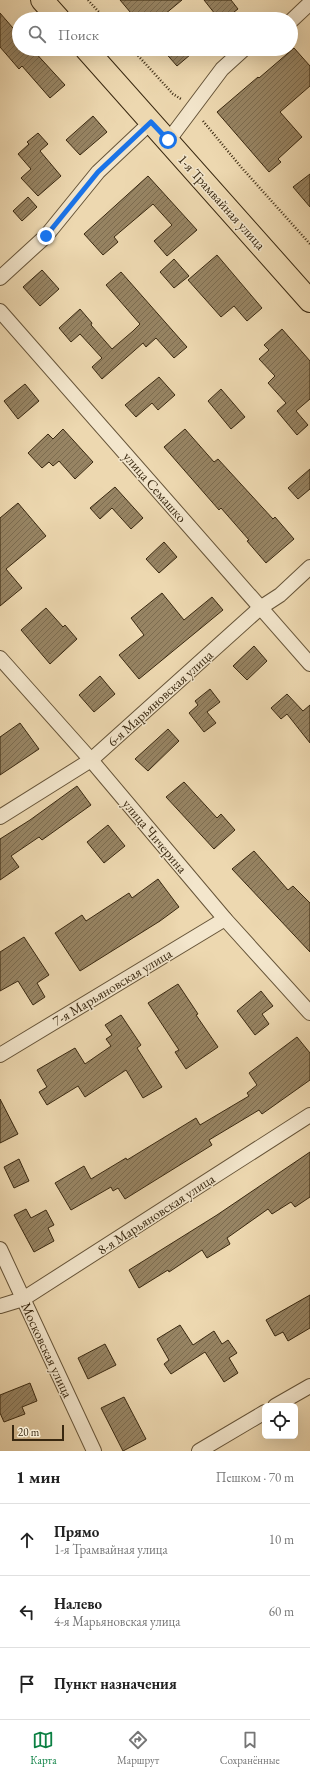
<!DOCTYPE html>
<html lang="ru">
<meta charset="utf-8">
<style>
:root{--surface:#fff;--page:#f6f6f6;--text:#222;--muted:#767676;--line:#e0e0e0;--accent:#0b8043}
body{margin:0;font-family:"EB Garamond",serif;background:var(--page);color:var(--text)}
.controls{position:absolute;right:12px;bottom:12px;display:grid;overflow:hidden;border-radius:6px;box-shadow:0 4px 16px #0002}
.controls button{width:36px;height:36px;display:grid;place-items:center;padding:0;border:0;border-bottom:1px solid var(--line);background:var(--surface);color:var(--text);font:20px sans-serif}
.scale{position:absolute;left:12px;bottom:10px;width:52px;box-sizing:border-box;padding-left:4px;border:2px solid #392810;border-top:0;font-size:11px;line-height:14px;white-space:nowrap;color:#392810;-webkit-text-stroke:3px #f3e6cc;paint-order:stroke}
.stop{position:absolute;width:12px;height:12px;margin:-9px;border:3px solid #1a73e8;border-radius:50%;background:#fff}
.stop.end{background:#1a73e8;border-color:#fff;box-shadow:0 1px 4px #0008}
.list{margin:0;padding:0;list-style:none}
h2{display:flex;justify-content:space-between;align-items:center;height:52px;margin:0;padding:0 16px;font-size:17px}
h2 small{font-size:13px;font-weight:400;color:var(--muted)}
.list li{display:grid;grid-template-columns:26px 1fr auto;gap:12px;align-items:center;box-sizing:border-box;height:72px;padding:0 16px;border-top:1px solid var(--line)}
.list b{display:block;font-size:15px;white-space:nowrap}
.list p{margin:0;font-size:13px;white-space:nowrap;color:var(--muted)}
.list em{font-size:13px;font-style:normal;color:var(--muted)}
.icon{flex:none;width:22px;height:22px;fill:none;stroke:currentColor;stroke-width:2;stroke-linecap:round;stroke-linejoin:round}
.map{position:relative;flex:none;width:310px;height:1451px;overflow:hidden}
.search{position:absolute;background:var(--surface);box-shadow:0 4px 16px #0002;left:12px;right:12px;top:12px;height:44px;display:flex;align-items:center;gap:10px;box-sizing:border-box;padding:0 14px;border-radius:22px;color:var(--muted);font-size:15px}
.sheet{height:268px;background:var(--surface)}
nav{display:flex;justify-content:space-around;align-items:center;box-sizing:border-box;height:56px;border-top:1px solid var(--line);background:var(--surface);font-size:11px;color:var(--muted)}
nav a{display:grid;justify-items:center;gap:2px}
nav .on{color:var(--accent)}
.map>svg:first-child{display:block}
</style>
<div class="map">
<svg width="310" height="1451" viewBox="0 0 310 1451">
<defs>
<pattern id="building-hatch" width="6" height="6" patternUnits="userSpaceOnUse"><rect width="6" height="6" fill="#978463"/><path d="M-1 1l2-2M0 6l6-6M5 7l2-2" fill="none" stroke="#7c6c50"/></pattern>
</defs>
<rect width="100%" height="100%" fill="#edd8b0"/>
<filter id="stains"><feTurbulence type="fractalNoise" baseFrequency=".005" numOctaves="4"/><feColorMatrix values="0 0 0 0 .2 0 0 0 0 .09 0 0 0 0 .02 0 0 0 .5 -.17"/></filter>
<radialGradient id="worn" r=".72"><stop offset=".6" stop-color="#630" stop-opacity="0"/><stop offset="1" stop-color="#630" stop-opacity=".3"/></radialGradient>
<g fill="url(#building-hatch)" stroke="#392810">
<path d="M120,0H182L159,19H136Z"/>
<path d="M204,0H231L238,9L225,19H219Z"/>
<path d="M0,13L19,35V49H32L65,85L50,98L22,66L19,69L0,47Z"/>
<path d="M294,48L310,66V86L280,112L302,137L278,159L281,162L269,172L217,112L258,77L259,78Z"/>
<path d="M162,49H197L177,66Z"/>
<path d="M93,116L107,132L80,155L66,140Z"/>
<path d="M38,133L48,144L40,151L61,176L38,196L21,178L31,169L18,154L29,144L27,142Z"/>
<path d="M310,174V207L293,187Z"/>
<path d="M148,176L197,230L167,256L154,241L172,225L153,204L114,237L118,242L103,255L84,234Z"/>
<path d="M28,197L37,207L22,221L13,211Z"/>
<path d="M217,255L262,308L247,321L234,306L221,317L188,280Z"/>
<path d="M174,259L189,276L174,288L160,272Z"/>
<path d="M42,270L59,289L40,306L23,287Z"/>
<path d="M121,272L187,347L174,358L156,338L146,347L143,343L102,379L92,367L102,358L80,334L71,342L59,328L80,309L92,323L91,325L112,349L133,331L140,324L106,285Z"/>
<path d="M282,329L310,361V399L296,411L308,425L297,435L277,411L286,403L268,383L275,376L259,359L269,350L264,345Z"/>
<path d="M159,377L175,395L158,410L152,403L136,417L125,405Z"/>
<path d="M25,384L39,401L18,419L4,401Z"/>
<path d="M221,389L245,417L231,429L208,401Z"/>
<path d="M63,429L93,462L75,479L59,461L53,466L49,462L42,468L28,453L48,434L53,439Z"/>
<path d="M185,429L214,462L218,459L273,519L275,517L294,539L266,563L247,541L249,540L221,508L219,510L164,447Z"/>
<path d="M310,469V489L298,499L288,488Z"/>
<path d="M115,487L143,518L131,529L112,508L100,519L90,508Z"/>
<path d="M18,503L46,536L6,569L22,588L0,606V518Z"/>
<path d="M164,542L177,557L159,573L146,559Z"/>
<path d="M162,593L184,620L212,597L223,610L139,679L119,655L144,635L131,618Z"/>
<path d="M46,608L63,627L65,625L77,639L50,664L21,630Z"/>
<path d="M254,646L267,661L247,680L233,666Z"/>
<path d="M100,676L115,694L94,712L79,695Z"/>
<path d="M210,689L220,702L207,712L216,723L204,732L189,713L198,705L195,701Z"/>
<path d="M287,694L303,711L310,705V743L287,714L281,719L271,708Z"/>
<path d="M20,723L39,749L0,775V737Z"/>
<path d="M168,729L179,741L148,771L135,759Z"/>
<path d="M184,782L217,818L221,814L235,830L214,849L166,797Z"/>
<path d="M77,786L91,805L42,840L39,837L11,856L19,867L0,880V839L30,820Z"/>
<path d="M108,825L125,846L104,863L87,842Z"/>
<path d="M254,851L288,890L293,886L310,903V952L232,869Z"/>
<path d="M158,879L179,907L160,921L80,971L55,933L82,915L86,921L129,893L132,898Z"/>
<path d="M24,937L49,975L37,983L45,997L33,1005L18,981L0,991V952Z"/>
<path d="M178,984L198,1014L196,1015L218,1047L186,1069L175,1052L179,1050L148,1003Z"/>
<path d="M261,991L273,1006L262,1014L269,1024L255,1035L237,1011Z"/>
<path d="M121,1015L141,1045L137,1048L162,1087L143,1098L126,1070L85,1097L78,1086L47,1105L39,1092L47,1087L37,1070L75,1048L85,1064L111,1046L106,1039L112,1035L105,1025Z"/>
<path d="M297,1037L310,1053V1080L262,1114L259,1110L209,1140L212,1145L125,1199L118,1188L113,1191L111,1187L71,1210L55,1183L84,1166L91,1179L126,1158L127,1160L196,1118L200,1125L249,1096L247,1093L257,1085L249,1073Z"/>
<path d="M0,1099L18,1134L0,1143Z"/>
<path d="M310,1152V1197L295,1207L291,1202L272,1214L268,1209L227,1238L230,1244L207,1258L202,1250L169,1272L168,1270L139,1288L129,1270L217,1215Z"/>
<path d="M19,1159L29,1181L14,1188L4,1167Z"/>
<path d="M26,1209L31,1218L46,1210L54,1225L48,1228L54,1241L34,1252L14,1215Z"/>
<path d="M310,1295V1328L288,1341L283,1332L275,1336L266,1320Z"/>
<path d="M180,1325L193,1345L214,1331L222,1344L228,1340L237,1353L229,1358L238,1373L224,1382L205,1352L171,1374L164,1364L169,1360L157,1339Z"/>
<path d="M105,1344L116,1365L88,1379L78,1358Z"/>
<path d="M30,1383L37,1401L22,1407L25,1414L4,1422L0,1413V1395Z"/>
<path d="M124,1397L146,1439L123,1451L101,1408Z"/>
</g>
<g fill="none" stroke-linecap="round" stroke-linejoin="round">
<g stroke="#665438" stroke-width="16">
<g id="minor">
<path d="M291,21L310,3"/>
<path d="M168,141L222,69L244,49"/>
<path d="M0,278L46,236L98,172L151,122"/>
<path d="M0,311L310,664"/>
<path d="M0,658L91,760L225,919L310,1013"/>
<path d="M0,817L91,760L260,608L280,595L310,567"/>
<path d="M0,1055L225,919"/>
<path d="M0,1249L94,1451"/>
<path d="M0,1306L23,1299L310,1115"/>
<path d="M275,1406L310,1386"/>
<path d="M199,1451L265,1412"/>
</g>
</g>
<g stroke="#392810" stroke-width="24">
<g id="primary">
<path d="M42,0L59,19"/>
<path d="M86,49L310,301"/>
</g>
</g>
<g stroke="#392810" stroke-width="2.5" stroke-dasharray="1 2" stroke-linecap="butt">
<path d="M88,0L105,19"/>
<path d="M132,49L173,94L181,99"/>
<path d="M203,121L241,167L310,244"/>
</g>
<use href="#minor" stroke="#f3e6cc" stroke-width="14"/>
<use href="#primary" stroke="#edd8b0" stroke-width="22"/>
</g>
<g fill="none" stroke-linecap="round" stroke-linejoin="round">
<path stroke="#1a73e8" stroke-width="5" d="M46,236L98,172L151,122L168,140"/>
</g>
<g text-anchor="middle" stroke-width="3" stroke-linejoin="round" paint-order="stroke">
<g font-size="14" fill="#392810" stroke="#f3e6cc">
<text transform="translate(222 202) rotate(48)" y="5">1-я Трамвайная улица</text>
<text transform="translate(155 487) rotate(49)" y="5">улица Семашко</text>
<text transform="translate(160 698) rotate(-42)" y="5">6-я Марьяновская улица</text>
<text transform="translate(155 836) rotate(50)" y="5">улица Чичерина</text>
<text transform="translate(112 987) rotate(-31)" y="5">7-я Марьяновская улица</text>
<text transform="translate(156 1214) rotate(-33)" y="5">8-я Марьяновская улица</text>
<text transform="translate(47 1350) rotate(65)" y="5">Московская улица</text>
</g>
</g>
<rect width="100%" height="100%" filter="url(#stains)"/>
<rect width="100%" height="100%" fill="url(#worn)"/>
</svg>
<div class="controls">
<button><svg class="icon" aria-label="locate" viewBox="0 0 24 24"><circle cx="12" cy="12" r="6"/><path d="M12 2v4M12 18v4M2 12h4M18 12h4"/></svg></button>
</div>
<div class="scale">20 m</div>
<div class="stop" style="left:168px;top:140px"></div>
<div class="stop end" style="left:46px;top:236px"></div>
<div class="search"><svg class="icon" aria-label="search" viewBox="0 0 24 24"><circle cx="10" cy="10" r="6"/><path d="M15 15l6 6"/></svg>Поиск</div>
</div>
<section class="sheet">
<h2>1 мин<small>Пешком · 70 m</small></h2>
<ul class="list">
<li><svg class="icon" aria-label="ahead" viewBox="0 0 24 24"><path d="M12 20V5M6 11l6-6 6 6"/></svg><div><b>Прямо</b><p>1-я Трамвайная улица</p></div><em>10 m</em></li>
<li><svg class="icon" aria-label="left" viewBox="0 0 24 24"><path d="M17 20v-9H6M10 6l-5 5 5 5"/></svg><div><b>Налево</b><p>4-я Марьяновская улица</p></div><em>60 m</em></li>
<li><svg class="icon" aria-label="arrive" viewBox="0 0 24 24"><path d="M6 21V4h12l-3 4 3 4H6"/></svg><div><b>Пункт назначения</b></div></li>
</ul>
</section>
<nav>
<a class="on"><svg class="icon" aria-label="map" viewBox="0 0 24 24"><path d="M3 6l6-2 6 2 6-2v14l-6 2-6-2-6 2zM9 4v14M15 6v14"/></svg>Карта</a>
<a><svg class="icon" aria-label="directions" viewBox="0 0 24 24"><path d="M12 3l9 9-9 9-9-9zM9 14v-3h6M13 9l2 2-2 2"/></svg>Маршрут</a>
<a><svg class="icon" aria-label="saved" viewBox="0 0 24 24"><path d="M7 4h10v16l-5-4-5 4z"/></svg>Сохранённые</a>
</nav>
